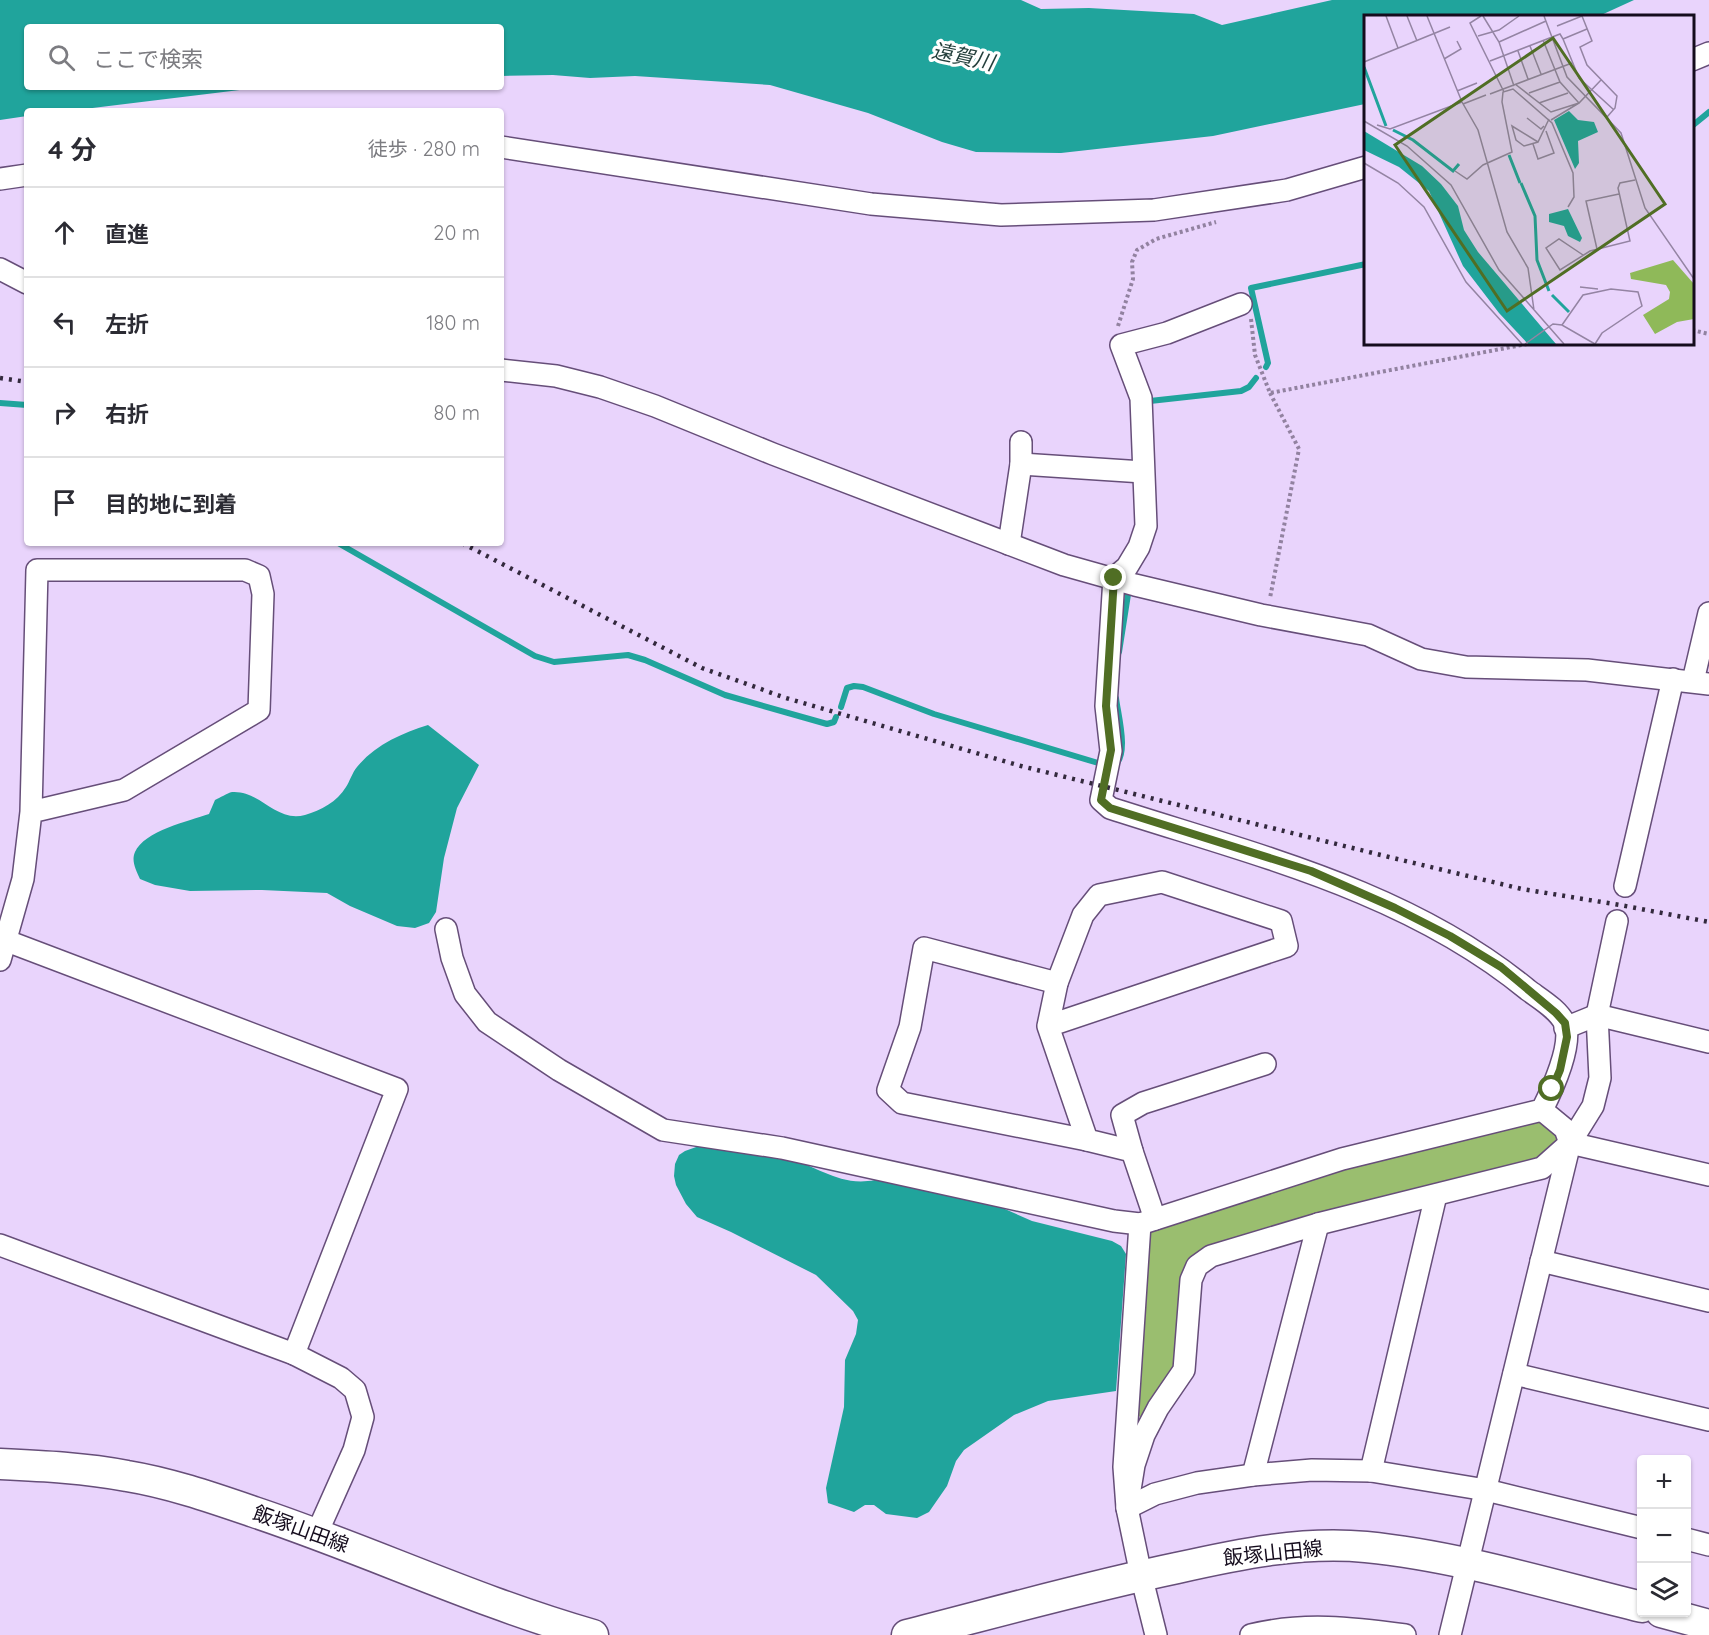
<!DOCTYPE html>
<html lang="ja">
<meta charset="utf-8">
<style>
:root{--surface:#fff;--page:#f2f2f3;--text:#2b2b33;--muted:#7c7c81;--line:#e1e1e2}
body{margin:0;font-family:Quicksand,"Noto Sans JP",sans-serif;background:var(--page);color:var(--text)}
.controls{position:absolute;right:18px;bottom:18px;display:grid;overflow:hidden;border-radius:6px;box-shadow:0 2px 4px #0004}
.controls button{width:54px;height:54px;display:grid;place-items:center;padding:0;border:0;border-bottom:2px solid var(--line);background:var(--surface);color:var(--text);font:30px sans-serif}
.stop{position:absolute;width:18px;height:18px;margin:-14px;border:4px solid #506e24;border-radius:50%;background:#fff}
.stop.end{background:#506e24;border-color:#fff;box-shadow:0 2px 6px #0008}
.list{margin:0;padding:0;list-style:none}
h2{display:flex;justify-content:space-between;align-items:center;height:78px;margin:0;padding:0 24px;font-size:26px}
h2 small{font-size:20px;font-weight:400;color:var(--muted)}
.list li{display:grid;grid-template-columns:39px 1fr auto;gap:18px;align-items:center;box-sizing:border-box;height:90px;padding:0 24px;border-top:2px solid var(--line)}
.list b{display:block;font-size:22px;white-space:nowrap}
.list em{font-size:20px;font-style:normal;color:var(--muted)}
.icon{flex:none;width:33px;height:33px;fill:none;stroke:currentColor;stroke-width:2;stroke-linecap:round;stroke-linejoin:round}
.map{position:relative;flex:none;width:1709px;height:1635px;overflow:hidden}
.search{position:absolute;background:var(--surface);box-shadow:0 2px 4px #0004;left:24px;top:24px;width:480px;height:66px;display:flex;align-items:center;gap:15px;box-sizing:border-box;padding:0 21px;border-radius:6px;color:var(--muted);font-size:22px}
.panel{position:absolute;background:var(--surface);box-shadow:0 2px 4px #0004;left:24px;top:108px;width:480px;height:438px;border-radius:6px}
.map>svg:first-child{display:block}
</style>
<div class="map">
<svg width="1709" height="1635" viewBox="0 0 1709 1635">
<rect width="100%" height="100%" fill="#e9d4fc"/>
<path fill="#9abe6f" d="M1532,1121L1544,1123L1558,1136V1141L1549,1156L1198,1255L1179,1366L1147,1418L1137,1416L1147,1239L1156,1226L1300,1181Z"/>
<g fill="#20a49c">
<path d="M0,0H1021L1041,9L1089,8L1194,14L1222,25L1332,0H1634L1599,16H1366L1365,104L1213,136L1061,153L976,152L942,142L868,113L770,85L635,76L590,78L553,75L501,76V27H27V87H264L68,111H27V116L0,120Z"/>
<path d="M428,725L479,765L457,808L444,858L436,912L429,923L415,928L397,926L350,906L327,893L262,890L190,891L155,885L140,879C136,870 131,861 135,852C144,831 189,821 209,814L215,800C220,798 227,793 232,792C260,790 276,823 305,815C321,810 337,802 346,787C350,781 352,773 357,767C375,745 402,733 428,725Z"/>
<path d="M699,1146C728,1150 758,1152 786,1158C819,1166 839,1187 875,1180L998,1206L1032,1221L1112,1241L1121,1246L1126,1254L1116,1391L1048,1401L1014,1415L964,1450L956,1461L947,1486L929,1512L917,1518L886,1514L874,1505H865L854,1512L828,1503L826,1488L844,1407L845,1360L856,1334L858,1320L853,1311L816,1275L731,1232L697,1217L686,1204L676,1185L674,1176L675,1164L679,1155L685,1151Z"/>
</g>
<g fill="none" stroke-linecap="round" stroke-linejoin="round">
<g stroke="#20a49c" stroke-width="6">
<path d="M1692,126L1709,112"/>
<path d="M1266,367L1268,363L1251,288L1366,264"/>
<path d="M0,403L27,405"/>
<path d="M1150,406V401L1241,391L1249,387L1256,378"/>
<path d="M338,543L535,656L554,662L628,655L645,660L725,695L827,724L834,722L836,717"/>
<path d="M1119,652L1129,588"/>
<path d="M841,707L847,688L854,686L863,687L934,714L1105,765"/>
<path d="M1115,765C1129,754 1118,715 1116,698"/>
</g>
<g stroke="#664e79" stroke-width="24">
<g id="minor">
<path d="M1692,60L1709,53"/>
<path d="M501,147L871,204L1001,215L1154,210L1287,190L1366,167"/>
<path d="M0,179L27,175"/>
<path d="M0,269L27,283"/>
<path d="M501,370L556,376L600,387L655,406L773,454L1064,565L1135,585L1261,615L1368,635L1421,659L1466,667L1587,670L1709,684"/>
<path d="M1021,464L1143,472"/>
<path d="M1009,544L1021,464V442"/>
<path d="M1693,681L1709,613"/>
<path d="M1625,886L1673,679"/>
<path d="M446,929L452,958L465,994L487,1022L559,1070L663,1130L782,1148L1114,1221L1140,1224L1342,1159L1542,1110C1552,1090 1573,1045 1565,1024C1559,1010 1540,999 1528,990C1408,891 1255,855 1110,808L1101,800L1111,751L1106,706L1114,578L1127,567L1139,547L1146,526L1141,398L1121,345L1167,333L1241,304"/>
<path d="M7,941L397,1089L294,1354"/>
<path d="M0,960L23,879L31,812L37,570H245L259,576L263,594L259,710L124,790L31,812"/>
<path d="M1057,983L924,948L910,1027L888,1090L902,1103L1087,1140"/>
<path d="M1048,1026L1287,946L1281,921L1162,882L1099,895L1083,915L1057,983L1048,1026L1087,1140L1132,1151L1155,1219"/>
<path d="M1565,1028L1597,1015L1709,1042"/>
<path d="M1570,1143L1709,1175"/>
<path d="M1132,1151L1122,1115L1143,1103L1265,1064"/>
<path d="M1140,1224L1124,1467L1127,1508L1155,1494L1197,1483L1253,1475L1312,1470L1371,1471L1486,1490L1642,1528"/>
<path d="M0,1245L294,1354L341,1378L355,1390L363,1417L354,1450L317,1533"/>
<path d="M1541,1261L1709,1301"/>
<path d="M1514,1374L1709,1420"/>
<path d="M1371,1471L1436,1195"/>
<path d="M1253,1475L1318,1224"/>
<path d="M1686,1539L1709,1545"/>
<path d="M1156,1635L1141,1575L1127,1508L1134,1465L1144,1435L1158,1408L1184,1370L1191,1280L1197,1266L1211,1256L1318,1224L1542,1168L1570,1143L1593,1106L1600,1078L1597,1015L1617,921"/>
<path d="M1251,1635C1303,1622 1353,1628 1405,1635"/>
<path d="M1450,1635L1570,1143L1565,1129L1542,1110"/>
</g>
</g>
<g stroke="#664e79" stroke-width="33">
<g id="secondary">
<path d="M0,1464C43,1466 85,1468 127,1476C170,1483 213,1498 254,1512C368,1550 477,1602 593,1635"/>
<path d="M1661,1612L1709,1625"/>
<path d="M907,1635C997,1612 1086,1587 1177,1568C1239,1554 1302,1541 1366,1547C1458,1556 1552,1585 1642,1607"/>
</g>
</g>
<g stroke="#9282a0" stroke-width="4" stroke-dasharray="3 3" stroke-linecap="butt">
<path d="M1251,319L1255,355L1270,393L1527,344"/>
<path d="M1118,326L1133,279L1132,262L1137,250L1156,239L1216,222"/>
<path d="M1692,330L1709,334"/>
<path d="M1270,393L1299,449L1270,598"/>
</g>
<use href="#minor" stroke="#fff" stroke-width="21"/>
<use href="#secondary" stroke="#fff" stroke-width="30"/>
<g stroke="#33293d" stroke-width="4.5" stroke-dasharray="3 6" stroke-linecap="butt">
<path d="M0,378L27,382"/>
<path d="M462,543L702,668L786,698L1021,766L1389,857L1522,889L1620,905L1709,922"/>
</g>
</g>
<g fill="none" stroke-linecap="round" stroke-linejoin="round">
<path stroke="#506e24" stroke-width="8" d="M1114,578L1106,706L1111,750L1101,800L1110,808L1311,871L1395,908L1450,936L1501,967L1556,1013L1565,1023L1567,1037L1560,1070L1552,1089"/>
</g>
<g text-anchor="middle" stroke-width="6" stroke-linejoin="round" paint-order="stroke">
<g font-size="20" fill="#150c1d" stroke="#fff">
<text transform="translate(301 1529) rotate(20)" y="7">飯塚山田線</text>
<text transform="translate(1273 1553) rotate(-6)" y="7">飯塚山田線</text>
</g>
<g font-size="21" font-style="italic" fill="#25403d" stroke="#fff">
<text transform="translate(963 57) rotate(12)" y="7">遠賀川</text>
</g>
</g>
<g transform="translate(1364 15)">
<rect width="330" height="330" fill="#e9d4fc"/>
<path d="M309,245L330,269V304L313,307L291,319L279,300L305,284L306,277L302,270L267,264L266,258Z" fill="#8fb959"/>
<path d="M205,96L214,105L230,107L234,117L214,126L215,148L211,154L190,105ZM0,116L58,151L77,169L94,191L100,215L114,237L192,329H164L135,298L99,251L65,176L35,152L0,135ZM204,194L218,223L216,227L204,221L200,211L185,207V199Z" fill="#20a49c"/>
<path fill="none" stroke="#20a49c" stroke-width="3" d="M0,52L22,111M29,115L49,125L89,156L95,149M145,140L156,168M157,168L171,201L173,245L185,276M188,280L205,297"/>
<path fill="none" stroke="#9484a3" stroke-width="1.5" d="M22,1L34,33M43,1L53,26M63,1L98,87L114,115L143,217L164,253L170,295M117,1L106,8L140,77M119,1L135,27L150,71M180,1L203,62L257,118L281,193L330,264M218,1L228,26L216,32L223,50L253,81L251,93L243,102M193,11L218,1M114,21L135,15L155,1M199,24L215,63L250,95M179,25L196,67L215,88L187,105M135,27L182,6M166,31L177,59M154,36L164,64M80,44L97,34L93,26M126,46L196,19L199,24L223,14M0,47L86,12M151,69L187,97L215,88L237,65M93,76L113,68M165,78L196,67M126,79L208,48M175,88L204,78M99,89L122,80M163,103L177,114L180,111M0,106L43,131L87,170L135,255L200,329M13,110L26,114L98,87M174,127L148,111L152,125L160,131L174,127L185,104M169,129L174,144L190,138L182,116M0,148L34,168L60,192L102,267L158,329M91,156L103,164L119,150L148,137L138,87L139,77L149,74L188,108L209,158L210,182L204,192M233,234L222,186L255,179M219,240L195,224L182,233L196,255L226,236L266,226L254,173L256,168L271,165M216,272L234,274M198,310L219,280L247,274L274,277L278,291L238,318L231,329M161,329L189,309L198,310L231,329"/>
<path fill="#506e24" fill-opacity="0.15" stroke="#506e24" stroke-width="3" d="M189,23L301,189L143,296L31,130Z"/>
<rect width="330" height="330" fill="none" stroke="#150c1d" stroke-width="3"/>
</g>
</svg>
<div class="controls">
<button>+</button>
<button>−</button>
<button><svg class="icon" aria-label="layers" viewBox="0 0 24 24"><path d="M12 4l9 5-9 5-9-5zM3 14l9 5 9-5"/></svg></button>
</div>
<div class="stop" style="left:1552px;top:1089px"></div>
<div class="stop end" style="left:1114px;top:578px"></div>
<div class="search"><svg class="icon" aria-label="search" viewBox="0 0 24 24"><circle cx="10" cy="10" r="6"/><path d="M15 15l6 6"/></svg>ここで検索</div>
<section class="panel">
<h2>4 分<small>徒歩 · 280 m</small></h2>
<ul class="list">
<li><svg class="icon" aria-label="ahead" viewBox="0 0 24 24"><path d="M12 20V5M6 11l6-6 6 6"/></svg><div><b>直進</b></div><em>20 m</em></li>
<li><svg class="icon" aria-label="left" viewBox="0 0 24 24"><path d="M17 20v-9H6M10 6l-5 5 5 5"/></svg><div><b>左折</b></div><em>180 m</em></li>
<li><svg class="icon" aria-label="right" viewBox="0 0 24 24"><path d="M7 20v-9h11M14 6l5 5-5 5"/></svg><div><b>右折</b></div><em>80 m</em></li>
<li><svg class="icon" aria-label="arrive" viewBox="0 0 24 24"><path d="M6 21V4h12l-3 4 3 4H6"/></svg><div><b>目的地に到着</b></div></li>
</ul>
</section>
</div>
